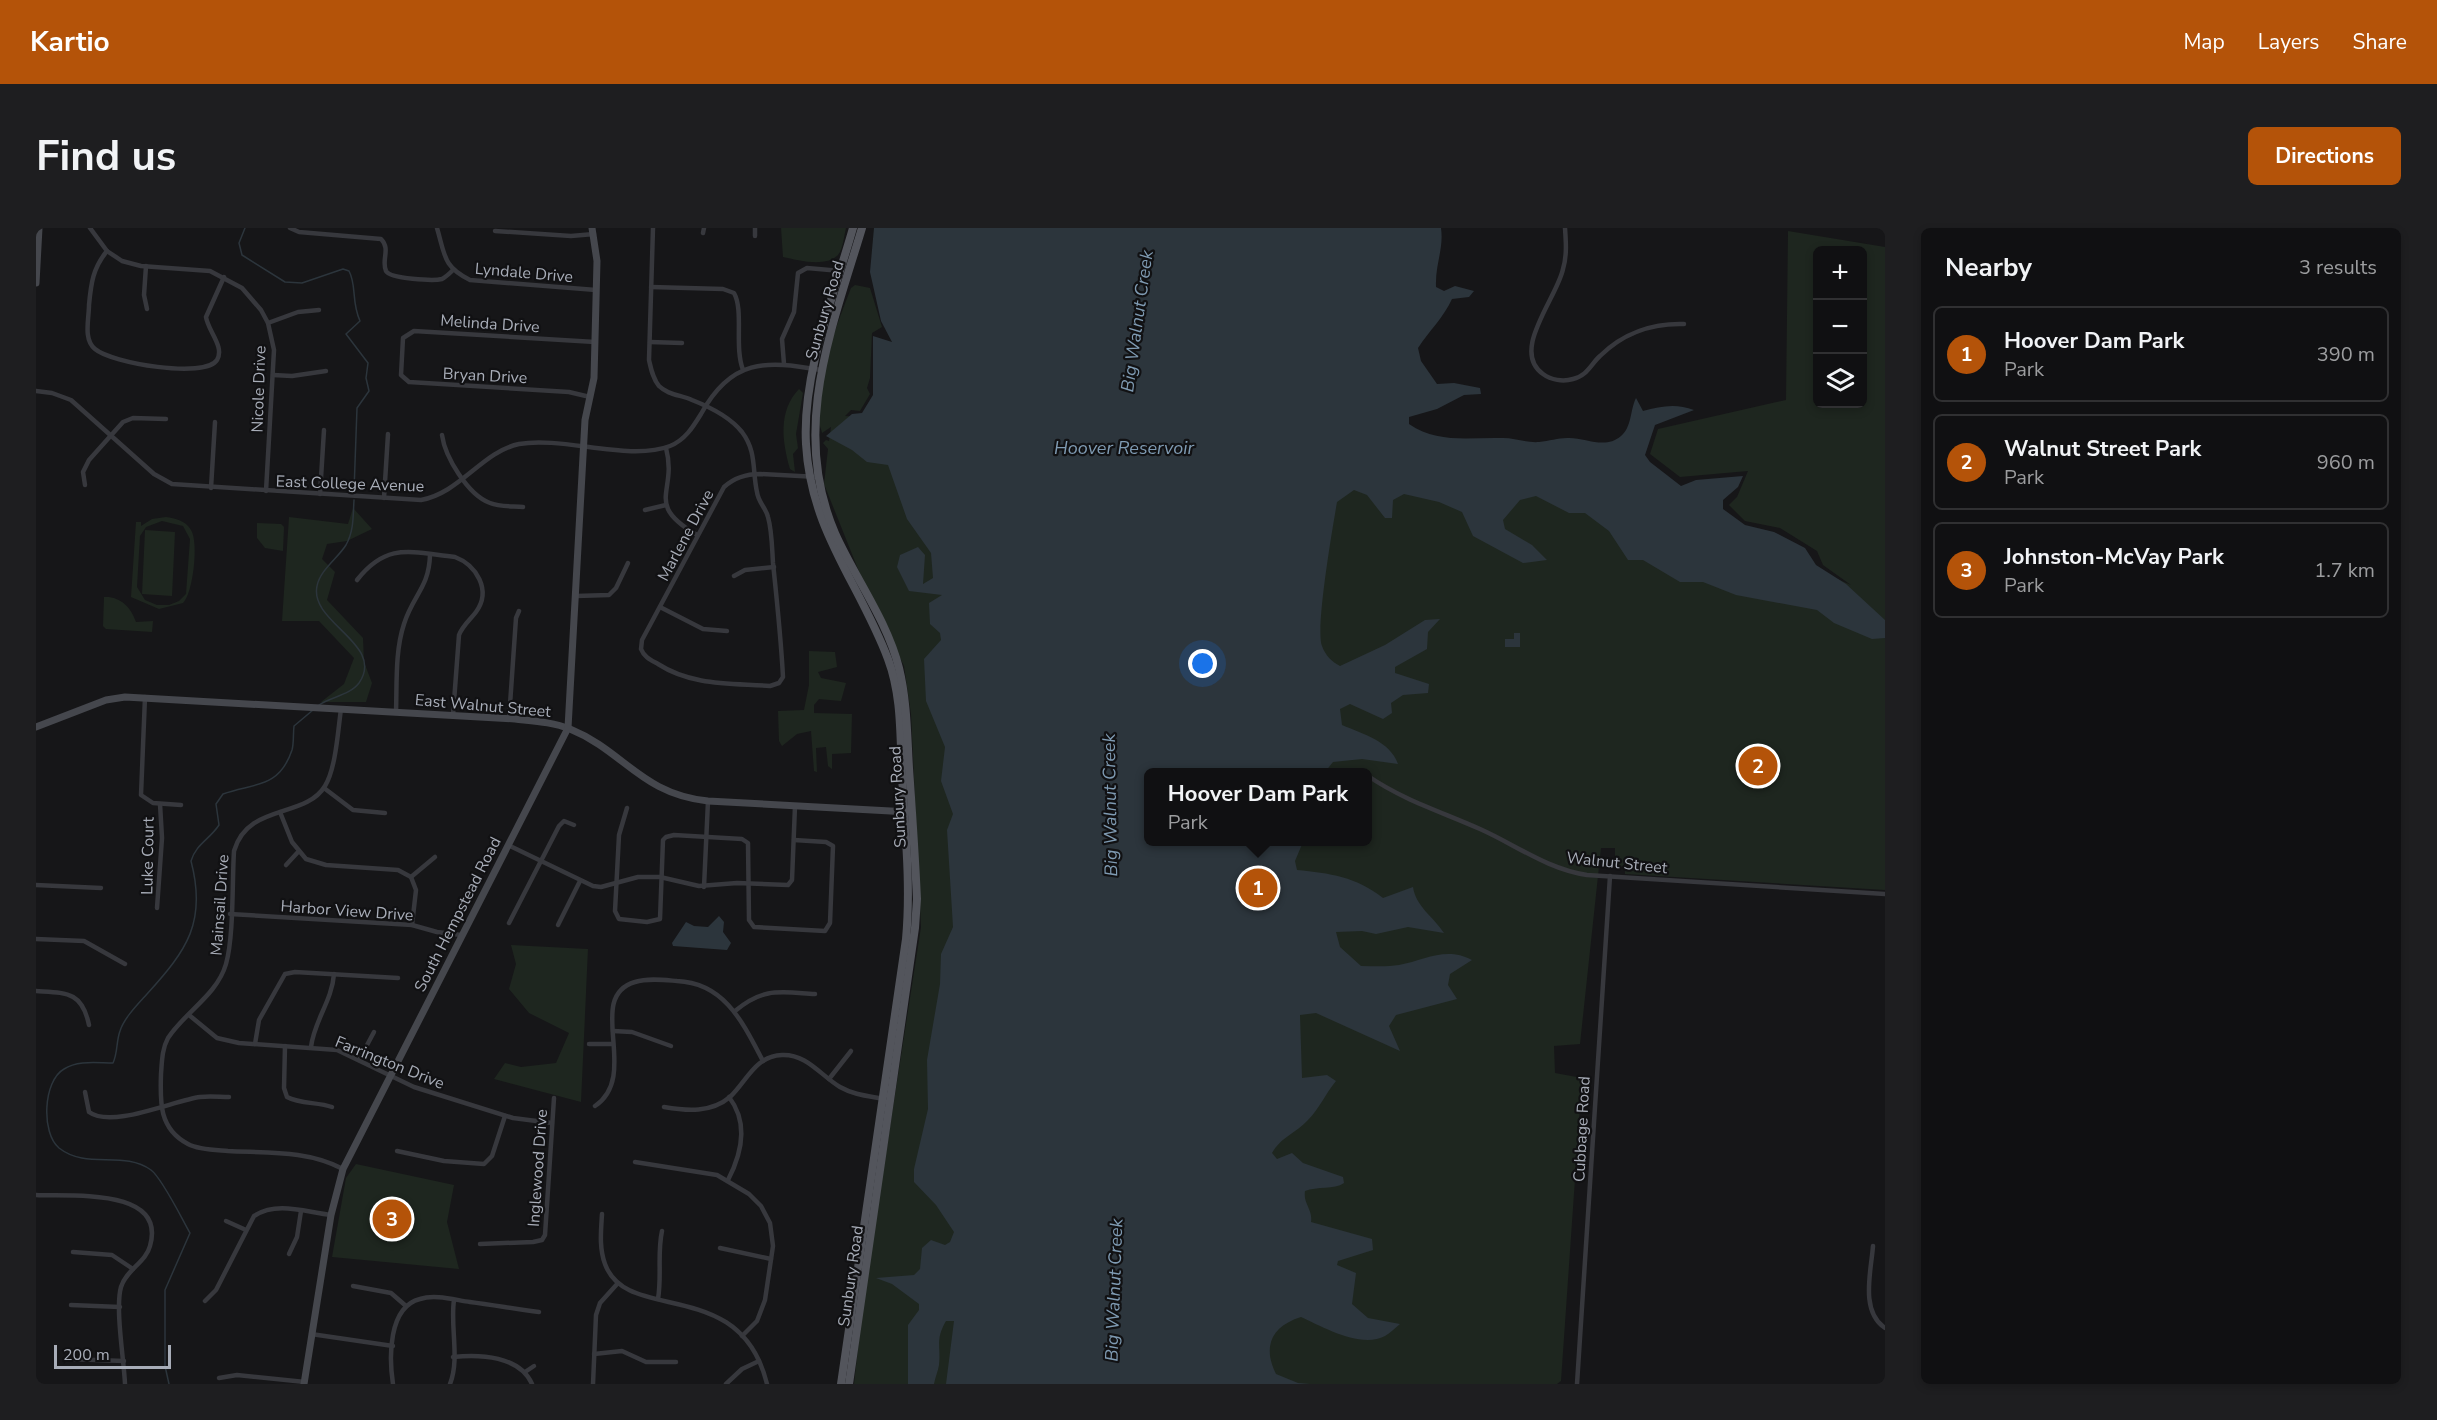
<!DOCTYPE html>
<meta charset="utf-8">
<style>
:root{--surface:#101012;--page:#1e1e20;--text:#f1f3f6;--muted:#9c9d9f;--line:#303032;--accent:#b45309}
body{margin:0;font-family:"Nunito Sans",sans-serif;background:var(--page);color:var(--text)}
.controls{position:absolute;right:18px;top:18px;display:grid;overflow:hidden;border-radius:9px;box-shadow:0 3px 9px #0003}
.controls button{width:54px;height:54px;display:grid;place-items:center;padding:0;border:0;border-bottom:2px solid var(--line);background:var(--surface);color:var(--text);font:30px sans-serif}
.scale{position:absolute;left:18px;bottom:15px;width:117px;box-sizing:border-box;padding-left:6px;border:3px solid #a8adb8;border-top:0;font-size:16px;line-height:21px;white-space:nowrap;color:#a8adb8;-webkit-text-stroke:4px #111113;paint-order:stroke}
.you{position:absolute;left:1167px;top:436px;width:21px;height:21px;margin:-15px;border:4px solid #fff;border-radius:50%;background:#1a73e8;box-shadow:0 0 0 9px #1a73e833}
.badge{display:grid;place-items:center;width:39px;height:39px;border-radius:50%;background:var(--accent);color:#fff;font-size:20px;font-weight:700}
.pin{position:absolute;translate:-50% -50%;border:3px solid #fff;box-shadow:0 2px 6px #0006}
.popup{position:absolute;left:1108px;top:540px;width:228px;height:78px;box-sizing:border-box;display:grid;place-content:center;border-radius:9px;background:var(--surface);filter:drop-shadow(0 2px 4px #0005);font-size:20px;white-space:nowrap;color:var(--muted)}
.popup b{font-size:22px;color:var(--text)}
.popup::after{content:'';position:absolute;left:50%;top:100%;margin-left:-12px;border:12px solid transparent;border-top-color:var(--surface)}
.list{margin:0;padding:0;list-style:none}
h2{display:flex;justify-content:space-between;align-items:center;height:78px;margin:0;padding:0 24px;font-size:26px}
h2 small{font-size:20px;font-weight:400;color:var(--muted)}
.list li{display:grid;grid-template-columns:39px 1fr auto;gap:18px;align-items:center;box-sizing:border-box;height:96px;margin:0 12px 12px;padding:0 12px;border:2px solid var(--line);border-radius:9px}
.list b{display:block;font-size:22px;white-space:nowrap}
.list p{margin:0;font-size:20px;white-space:nowrap;color:var(--muted)}
.list em{font-size:20px;font-style:normal;color:var(--muted)}
.icon{flex:none;width:33px;height:33px;fill:none;stroke:currentColor;stroke-width:2;stroke-linecap:round;stroke-linejoin:round}
.map{position:relative;flex:none;width:1849px;height:1156px;overflow:hidden;border-radius:9px}
header{display:flex;align-items:center;gap:36px;box-sizing:border-box;height:84px;padding:0 30px;background:var(--accent);color:#fff}
header strong{font-size:28px}
nav{display:flex;gap:33px;margin-inline-start:auto;font-size:21px}
.intro{display:flex;align-items:center;justify-content:space-between;box-sizing:border-box;height:144px;padding:0 36px}
h1{margin:0;font-size:42px}
.button{padding:15px 27px;border-radius:9px;background:var(--accent);color:#fff;font-size:21px;font-weight:700}
main{display:flex;gap:36px;padding:0 36px}
aside{flex:1;background:var(--surface);border-radius:9px;box-shadow:0 3px 9px #0003}
.map>svg:first-child{display:block}
</style>
<header>
<strong>Kartio</strong>
<nav><a>Map</a><a>Layers</a><a>Share</a></nav>
</header>
<div class="intro"><h1>Find us</h1><a class="button">Directions</a></div>
<main>
<div class="map">
<svg width="1849" height="1156" viewBox="0 0 1849 1156">
<rect width="100%" height="100%" fill="#161618"/>
<g fill="#1e261f" fill-rule="evenodd">
<path d="M745,0H810C808,8 807,21 802,27C789,40 762,32 747,29Z"/>
<path d="M1752,3L1849,19V662L1589,646V639L1579,638V620H1565L1544,816L1518,818L1519,845L1546,850L1525,1153L1521,1156H818L828,1067L885,699L875,486L868,438L828,356L788,256L792,221L787,215L790,212L793,213L795,199L786,205C785,199 781,193 781,187C781,148 801,96 815,60L819,57L834,60L846,99L836,105L834,150L831,160L834,166L824,183L815,182L809,188L1360,214L1566,248L1815,357L1787,337L1781,323L1744,300L1709,293L1693,277L1701,269L1712,243L1644,249L1614,226L1622,201L1750,172ZM1782,22H1826V176H1782ZM1112,544H1332V614H1112Z"/>
<path d="M763,161L767,165L760,206L762,220L757,226L759,244L754,241C746,213 742,183 763,161Z"/>
<path d="M317,280L336,301L311,313L291,316L286,331L299,344L291,372L327,410L328,434L336,455L330,474H285L308,456L318,430L283,393H246L253,289L312,296Z"/>
<path d="M130,289C139,290 150,293 155,302C163,314 157,366 147,375L123,381L95,369L100,294H105V298L116,291ZM126,293L147,298L154,311L150,366L143,373L133,377H121L109,372L101,359L104,308L110,299Z"/>
<path d="M221,295L245,296L248,299L247,323L229,320L221,310Z"/>
<path d="M109,302L139,304L136,368L106,366Z"/>
<path d="M68,369C84,368 95,379 100,394L117,393L116,404L70,401L67,398Z"/>
<path d="M773,423L799,424L801,439L782,444L785,450L810,455L805,473L783,471L778,477V485L816,486L815,525L796,526V541L792,538L790,519L780,520L781,544L778,543L775,503L761,506L746,518L743,513L742,483L768,482L773,457Z"/>
<path d="M475,717L552,721L545,874L458,851L469,835L485,839L520,835L533,805L493,785L473,761L480,736Z"/>
<path d="M320,936L418,957L411,994L423,1041L296,1029L310,950Z"/>
</g>
<g fill="#2c353c">
<path d="M838,0H1405C1408,21 1399,36 1400,59L1408,63L1419,58L1438,63L1433,69L1416,71C1408,89 1393,103 1382,120L1385,133L1401,156L1418,155L1444,160L1445,166L1428,167L1401,181L1373,189V196C1402,216 1433,209 1467,210C1479,210 1491,215 1503,214C1513,213 1522,210 1531,210C1549,209 1569,222 1585,208C1596,199 1594,182 1600,170L1607,183C1625,178 1640,175 1658,182L1619,197L1609,227L1614,234L1645,258L1660,252L1707,248L1702,259L1687,272V281L1709,297L1738,304L1769,320L1780,337L1810,356L1849,392V410L1836,411L1798,395L1781,382L1700,367L1667,354H1644L1607,332H1592L1573,303L1549,285H1533L1500,268L1484,272L1467,292L1469,301L1496,317L1511,332L1487,335L1437,308L1426,284L1403,274L1368,266L1357,272L1356,290H1349L1331,267L1318,262L1301,274C1297,298 1279,401 1286,418C1289,427 1296,434 1304,438L1349,417L1389,392L1404,391L1392,404L1391,421L1359,439V445L1393,456L1392,465L1367,467L1355,475L1356,485L1347,491L1314,476L1304,481L1306,497C1327,506 1354,513 1362,536L1326,531L1297,534L1289,544H1112V614H1267L1259,633L1261,642C1293,645 1321,649 1347,670L1377,659C1380,679 1397,688 1408,705L1372,699L1340,706L1326,703L1300,704L1304,719L1325,738C1337,738 1351,739 1363,737C1389,732 1410,718 1436,732L1414,746L1412,757L1421,771L1360,787L1353,798L1364,823L1280,785L1264,787L1266,850L1291,847L1300,853C1290,865 1283,881 1272,892C1260,905 1245,909 1236,925L1241,931L1256,925L1267,935L1307,949L1308,955C1298,962 1281,958 1269,963C1267,976 1277,981 1275,994L1336,1011L1337,1022L1302,1033L1301,1037L1320,1045L1316,1076L1332,1090L1364,1096C1359,1100 1354,1105 1349,1108C1325,1121 1287,1099 1265,1089C1236,1098 1226,1118 1240,1146L1262,1155L1274,1156H910L918,1093H910C899,1112 905,1118 903,1137C902,1143 899,1150 898,1156H872V1097L883,1082V1076L856,1056L840,1050L878,1047L884,1041L886,1020L895,1012L909,1017L914,1014L918,1004L900,977L878,954V941L892,881L891,832L904,756L905,726L917,699L911,602L917,586L905,553L909,519L890,473L888,431L905,412L904,405L894,396L893,375L906,367L873,363L861,339L864,327L882,319L889,327L887,356L897,350L895,325L871,291L852,237L831,234L816,222L790,208L816,186L826,185L837,167V108L856,114L845,93L834,44Z"/>
<path d="M1478,405H1484V419H1469V411H1478Z"/>
<path d="M683,688L688,694L687,704L695,715L691,722L637,718L636,715L650,694L658,698L672,699Z"/>
</g>
<g fill="none" stroke-linecap="round" stroke-linejoin="round">
<g stroke="#2c353c" stroke-width="1.5">
<path d="M209,0L203,15L206,27L249,54L266,55L307,41L313,43C321,58 315,73 324,93L310,106L332,135L330,150L333,163L321,180L318,263"/>
<path d="M283,477C295,469 314,467 323,455C350,416 273,395 281,358C284,342 302,330 310,317C318,303 317,288 318,272"/>
<path d="M133,1156L129,1138V1062L154,1005C146,991 126,950 115,942C87,922 51,942 23,920C5,905 7,853 28,841C42,832 61,835 77,835C82,824 80,814 84,803C88,790 102,776 111,766C151,722 171,694 155,633C160,616 174,611 183,597L180,576L187,566C217,555 243,561 256,522C258,515 257,506 258,498L277,482"/>
</g>
<g stroke="#37383d" stroke-width="4.5">
<path d="M54,0L71,23L86,33L105,38L174,43L206,60L225,82L232,95L238,122L230,263"/>
<path d="M254,0L263,4L345,11C355,21 345,32 350,43C354,51 398,53 406,51C410,49 414,45 417,42"/>
<path d="M401,0C409,27 407,39 434,52L560,62"/>
<path d="M617,0L613,132C615,141 617,151 623,158C632,167 645,167 656,172C674,179 694,189 706,204C721,224 716,242 721,264C722,274 730,280 732,289C736,303 736,320 737,335C741,373 745,410 747,449L743,455L734,458C695,455 656,458 622,436C615,432 608,429 605,421L606,412L688,259C699,249 710,246 724,246L782,249"/>
<path d="M1529,0C1530,14 1531,28 1527,41C1521,70 1474,123 1507,146C1515,152 1527,154 1537,151C1551,148 1555,136 1564,128C1587,105 1617,95 1648,96"/>
<path d="M459,3L535,8L558,6"/>
<path d="M667,5L668,0"/>
<path d="M719,8V0"/>
<path d="M71,23C57,40 55,55 53,77C53,91 47,111 59,121C75,135 169,151 181,132C189,119 172,103 170,89L188,49"/>
<path d="M110,38L108,67L111,81"/>
<path d="M615,59L687,61L698,65C708,83 698,118 707,142"/>
<path d="M232,95L262,84L283,82"/>
<path d="M614,114L646,115"/>
<path d="M748,136L746,111L758,84L762,45L771,40L805,43"/>
<path d="M237,147L256,148L290,143"/>
<path d="M0,163L16,165L35,172L118,246L136,256L385,272C424,265 446,224 483,216C527,208 593,234 634,218C649,212 657,199 665,186C695,131 729,132 785,142"/>
<path d="M554,169L533,164L373,154L365,147L367,110L378,103L559,114"/>
<path d="M406,207C409,229 432,267 454,275C464,279 477,278 487,279"/>
<path d="M630,220C642,265 607,275 661,307"/>
<path d="M49,257L47,244L53,232L87,194L97,190L130,191"/>
<path d="M175,260L179,194"/>
<path d="M284,266L288,202"/>
<path d="M348,270L352,206"/>
<path d="M609,282L630,277"/>
<path d="M698,348L709,342L738,339"/>
<path d="M321,352C351,314 374,324 419,329C440,337 456,362 440,384C434,392 427,397 423,407L417,487"/>
<path d="M540,368L573,367L580,360L592,335"/>
<path d="M624,379L667,401L691,403"/>
<path d="M109,469L105,567L117,575L145,577"/>
<path d="M305,481C302,502 300,540 289,558C269,591 212,575 198,623C196,653 198,708 190,736C181,767 149,784 132,810C126,821 126,833 125,846C124,874 123,901 152,916C163,922 180,922 192,923C231,925 272,922 307,941"/>
<path d="M360,484C361,455 359,423 368,396C377,367 393,360 394,327"/>
<path d="M473,491L480,390L483,383"/>
<path d="M1326,544H1327"/>
<path d="M1332,548C1367,572 1406,584 1444,601C1480,617 1511,641 1551,647L1849,666"/>
<path d="M288,560L317,582L349,585"/>
<path d="M591,580L583,607L579,683L583,691L611,694L624,691L627,612L630,609L638,607L706,611L712,615L713,692L718,699L789,703L794,695L797,618L790,614L758,612"/>
<path d="M244,584L256,614L270,631L290,637L362,642L375,649L380,662L376,697"/>
<path d="M472,617L557,658L565,659L602,649H624L663,658L701,655L752,657L756,652L759,578"/>
<path d="M250,637L262,624"/>
<path d="M375,649L399,629"/>
<path d="M0,657L65,660"/>
<path d="M668,659L672,573"/>
<path d="M121,680L126,610L124,576"/>
<path d="M194,686L376,697L401,704L425,707"/>
<path d="M473,695L523,598L528,593L538,597"/>
<path d="M522,697L544,653"/>
<path d="M0,711L48,713L89,736"/>
<path d="M0,763C30,765 46,763 53,797"/>
<path d="M699,783C728,759 744,764 779,766"/>
<path d="M153,787L181,810L203,815L301,822L378,859L477,890L516,895"/>
<path d="M577,803L596,804L635,818"/>
<path d="M219,816L223,792L249,746L259,744L362,750"/>
<path d="M553,816H577"/>
<path d="M249,818L248,860L251,869C264,876 282,874 296,879"/>
<path d="M275,819C278,793 296,773 298,746"/>
<path d="M323,832L338,804"/>
<path d="M793,851L815,823"/>
<path d="M49,864L53,884C76,901 139,872 164,869C174,868 184,869 193,869"/>
<path d="M559,878C605,847 548,769 599,754C612,750 628,752 641,753C689,755 707,795 727,833"/>
<path d="M628,879C651,883 675,885 694,869C711,853 719,828 746,827C771,826 784,847 804,859C818,867 833,868 848,871"/>
<path d="M361,923L408,933L448,936L456,928L469,888"/>
<path d="M599,934L681,947L713,966L725,978L734,995L737,1018L729,1072L721,1093L706,1108"/>
<path d="M692,952C706,925 713,895 693,869"/>
<path d="M0,967C34,969 131,959 114,1018C110,1034 90,1042 85,1059C79,1080 88,1132 89,1156"/>
<path d="M566,986C565,1003 563,1020 569,1036C591,1097 704,1046 731,1156"/>
<path d="M190,993L210,1002"/>
<path d="M444,1016L497,1014L506,1012L509,1007L518,870"/>
<path d="M1837,1018C1835,1044 1824,1083 1849,1100"/>
<path d="M684,1020L735,1031"/>
<path d="M37,1024L76,1027L97,1041"/>
<path d="M253,1026L261,1009L265,983"/>
<path d="M317,1058L355,1065L370,1078"/>
<path d="M622,1071C626,1048 621,1026 626,1003"/>
<path d="M169,1073L180,1062L218,988C241,973 269,984 295,987"/>
<path d="M35,1077L84,1079"/>
<path d="M275,1106L357,1118"/>
<path d="M558,1126L586,1123L610,1134H640"/>
<path d="M417,1129C444,1126 484,1128 496,1156"/>
<path d="M31,1131L88,1133"/>
<path d="M489,1144L498,1138"/>
<path d="M183,1150L201,1147L269,1154"/>
<path d="M357,1156C353,1130 352,1079 384,1071C399,1066 419,1072 434,1074C457,1077 480,1081 503,1084"/>
<path d="M414,1156C424,1131 414,1098 418,1072"/>
<path d="M557,1156L560,1087L564,1075L582,1055"/>
<path d="M690,1156L706,1141L723,1133"/>
<path d="M1541,1156L1574,648"/>
</g>
<g stroke="#45474d" stroke-width="7">
<path d="M0,55L3,0"/>
<path d="M0,499L70,472L89,469L479,491C497,493 517,494 534,501C588,523 605,566 672,573L873,584"/>
<path d="M268,1156L295,987L307,941L532,500L549,192L558,150L561,33L556,0"/>
</g>
<g stroke="#53555c" stroke-width="8">
<path d="M805,1156L870,711C875,657 869,602 866,548C864,509 866,468 852,431C823,354 775,304 770,216C766,146 798,67 817,0"/>
<path d="M813,1156L879,700L881,671C879,627 876,583 873,540C871,506 871,473 863,440C851,392 819,350 799,305C754,202 796,100 826,0"/>
</g>
</g>
<g text-anchor="middle" stroke-width="4.5" stroke-linejoin="round" paint-order="stroke">
<g font-size="16" fill="#a8adb8" stroke="#111113">
<text transform="translate(488 44) rotate(5)" y="6">Lyndale Drive</text>
<text transform="translate(788 82) rotate(-74)" y="6">Sunbury Road</text>
<text transform="translate(454 95) rotate(4)" y="6">Melinda Drive</text>
<text transform="translate(449 147) rotate(3)" y="6">Bryan Drive</text>
<text transform="translate(222 161) rotate(-88)" y="6">Nicole Drive</text>
<text transform="translate(314 255) rotate(2)" y="6">East College Avenue</text>
<text transform="translate(649 307) rotate(-62)" y="6">Marlene Drive</text>
<text transform="translate(447 477) rotate(5)" y="6">East Walnut Street</text>
<text transform="translate(861 569) rotate(-93)" y="6">Sunbury Road</text>
<text transform="translate(111 628) rotate(-89)" y="6">Luke Court</text>
<text transform="translate(1581 634) rotate(6)" y="6">Walnut Street</text>
<text transform="translate(183 677) rotate(-86)" y="6">Mainsail Drive</text>
<text transform="translate(311 682) rotate(4)" y="6">Harbor View Drive</text>
<text transform="translate(421 686) rotate(-63)" y="6">South Hempstead Road</text>
<text transform="translate(354 834) rotate(22)" y="6">Farrington Drive</text>
<text transform="translate(1545 901) rotate(-87)" y="6">Cubbage Road</text>
<text transform="translate(501 940) rotate(-86)" y="6">Inglewood Drive</text>
<text transform="translate(814 1048) rotate(-82)" y="6">Sunbury Road</text>
</g>
<g font-size="18" font-style="italic" fill="#7f9bb3" stroke="#111113">
<text transform="translate(1101 93) rotate(-82)" y="6">Big Walnut Creek</text>
<text x="1088" y="226">Hoover Reservoir</text>
<text transform="translate(1074 577) rotate(-91)" y="6">Big Walnut Creek</text>
<text transform="translate(1078 1062) rotate(-88)" y="6">Big Walnut Creek</text>
</g>
</g>
</svg>
<div class="controls">
<button>+</button>
<button>−</button>
<button><svg class="icon" aria-label="layers" viewBox="0 0 24 24"><path d="M12 4l9 5-9 5-9-5zM3 14l9 5 9-5"/></svg></button>
</div>
<div class="scale">200 m</div>
<div class="you"></div>
<div class="pin badge" style="left:1222px;top:660px">1</div>
<div class="popup"><b>Hoover Dam Park</b>Park</div>
<div class="pin badge" style="left:1722px;top:538px">2</div>
<div class="pin badge" style="left:356px;top:991px">3</div>
</div>
<aside>
<h2>Nearby<small>3 results</small></h2>
<ul class="list">
<li><span class="badge">1</span><div><b>Hoover Dam Park</b><p>Park</p></div><em>390 m</em></li>
<li><span class="badge">2</span><div><b>Walnut Street Park</b><p>Park</p></div><em>960 m</em></li>
<li><span class="badge">3</span><div><b>Johnston-McVay Park</b><p>Park</p></div><em>1.7 km</em></li>
</ul>
</aside>
</main>
